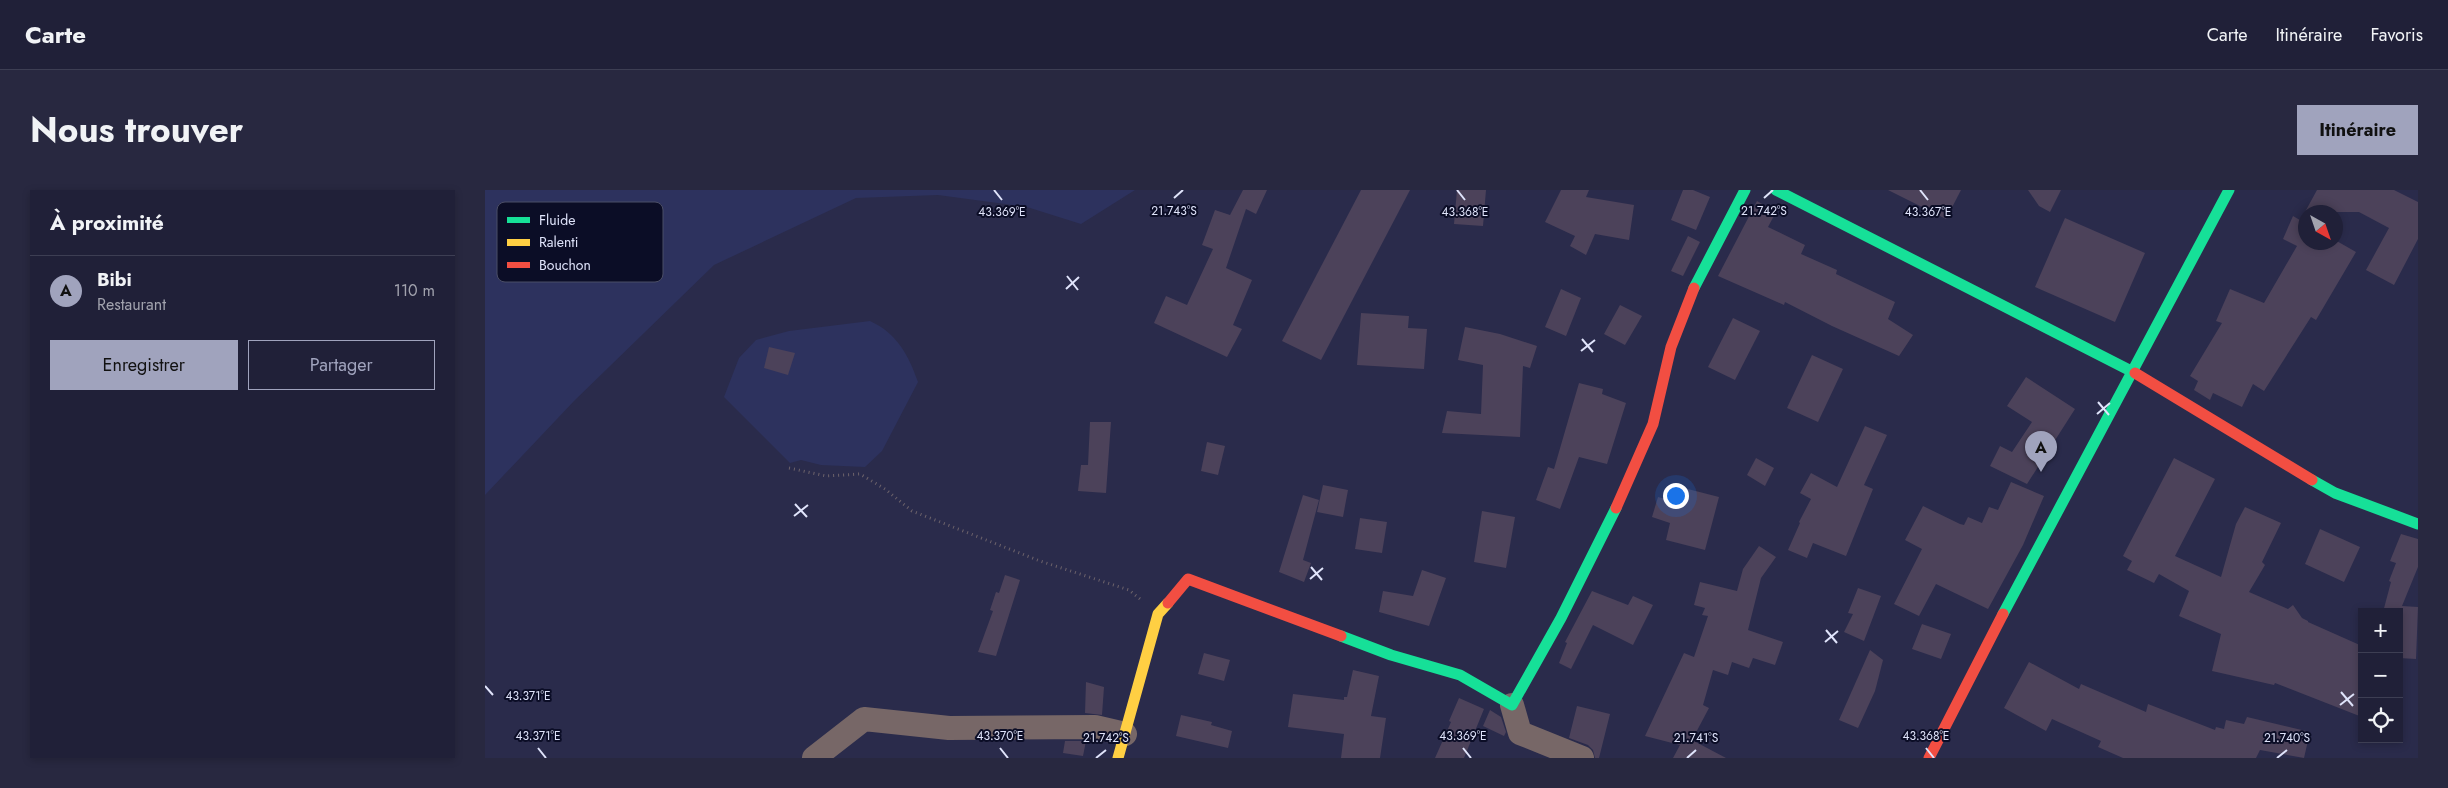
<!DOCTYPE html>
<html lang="fr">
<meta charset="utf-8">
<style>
:root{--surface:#202038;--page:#282840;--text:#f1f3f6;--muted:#a2a3ae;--line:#3d3e53;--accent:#a0a3bd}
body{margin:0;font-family:Jost,sans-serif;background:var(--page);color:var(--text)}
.controls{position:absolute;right:15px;bottom:15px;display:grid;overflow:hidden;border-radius:0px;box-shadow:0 2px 8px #0003}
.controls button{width:45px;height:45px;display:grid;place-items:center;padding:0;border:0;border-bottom:1px solid var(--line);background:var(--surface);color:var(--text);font:25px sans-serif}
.compass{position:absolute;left:1813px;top:15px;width:45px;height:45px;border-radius:50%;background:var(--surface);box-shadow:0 2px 8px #0003;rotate:140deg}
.you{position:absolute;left:1190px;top:305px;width:18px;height:18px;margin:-12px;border:4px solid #fff;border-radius:50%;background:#1a73e8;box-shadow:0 0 0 8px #1a73e833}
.badge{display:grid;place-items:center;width:32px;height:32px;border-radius:50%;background:var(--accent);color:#111;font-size:16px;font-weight:700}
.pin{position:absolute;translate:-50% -41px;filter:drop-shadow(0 1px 2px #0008)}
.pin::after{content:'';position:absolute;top:26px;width:18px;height:15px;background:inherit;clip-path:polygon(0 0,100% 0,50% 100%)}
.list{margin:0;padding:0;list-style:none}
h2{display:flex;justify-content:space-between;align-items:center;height:65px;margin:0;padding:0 20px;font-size:21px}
h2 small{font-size:16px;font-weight:400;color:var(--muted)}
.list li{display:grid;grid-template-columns:32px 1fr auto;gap:15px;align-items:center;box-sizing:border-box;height:70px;padding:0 20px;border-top:1px solid var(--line)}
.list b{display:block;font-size:19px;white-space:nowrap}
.list p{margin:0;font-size:16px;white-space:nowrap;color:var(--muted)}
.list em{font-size:16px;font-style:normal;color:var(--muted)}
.actions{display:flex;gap:10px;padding:15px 20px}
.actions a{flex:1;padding:11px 0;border:1px solid var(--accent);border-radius:0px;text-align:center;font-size:18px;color:var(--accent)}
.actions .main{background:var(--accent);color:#111}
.icon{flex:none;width:28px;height:28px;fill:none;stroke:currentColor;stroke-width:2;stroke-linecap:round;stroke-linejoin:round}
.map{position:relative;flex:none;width:1933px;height:568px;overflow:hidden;border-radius:0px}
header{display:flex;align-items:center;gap:30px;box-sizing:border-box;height:70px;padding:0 25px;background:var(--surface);border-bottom:1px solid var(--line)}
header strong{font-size:24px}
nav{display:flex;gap:28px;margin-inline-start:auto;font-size:18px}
.intro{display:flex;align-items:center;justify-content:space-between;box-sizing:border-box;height:120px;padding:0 30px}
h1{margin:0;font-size:35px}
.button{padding:12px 22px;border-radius:0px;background:var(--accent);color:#111;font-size:18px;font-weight:700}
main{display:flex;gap:30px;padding:0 30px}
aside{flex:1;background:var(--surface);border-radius:0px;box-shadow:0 2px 8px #0003}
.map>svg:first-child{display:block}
</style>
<header>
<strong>Carte</strong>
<nav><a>Carte</a><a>Itinéraire</a><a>Favoris</a></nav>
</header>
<div class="intro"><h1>Nous trouver</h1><a class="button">Itinéraire</a></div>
<main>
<aside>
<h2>À proximité<small></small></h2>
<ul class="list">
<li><span class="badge">A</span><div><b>Bibi</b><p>Restaurant</p></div><em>110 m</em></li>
</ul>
<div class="actions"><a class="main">Enregistrer</a><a>Partager</a></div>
</aside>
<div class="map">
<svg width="1933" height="568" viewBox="0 0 1933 568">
<rect width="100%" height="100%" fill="#2a2b4b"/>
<g fill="#2d325e">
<path d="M0,0H650L596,34L542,17L453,5L371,8L229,75L89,211L0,305Z"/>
<path d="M385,131C412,143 424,166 433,192L397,261L380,277L336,275L316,270L305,273L239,207L254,168L271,150L304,141Z"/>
</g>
<g fill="#4c425a">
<path d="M758,0H782L771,24L761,19L741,78L767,90L748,135L757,139L742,167L669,133L681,106L702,115L728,59L717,55L730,20L745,25Z"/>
<path d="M876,0H925L836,170L797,151Z"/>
<path d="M972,0H1001L998,36L969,34Z"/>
<path d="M1076,0H1104L1101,7L1149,15L1144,50L1110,44L1101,65L1085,56L1090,46L1060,32Z"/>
<path d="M1198,0H1208L1225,7L1211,40L1186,30Z"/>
<path d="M1403,0H1476L1461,29Z"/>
<path d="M1543,0H1576L1565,22L1554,16Z"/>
<path d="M1832,0H1909L1933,12V49L1909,95L1881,80L1904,38L1874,22H1820Z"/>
<path d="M1272,11L1291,22L1283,37L1320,55L1316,64L1352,80L1351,84L1410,112L1403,129L1428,145L1414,166L1347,136L1300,112L1299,115L1233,86Z"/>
<path d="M1808,26L1820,33V52H1850V50L1871,62L1831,130L1826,127L1779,201L1768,194L1757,217L1728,203L1725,210L1709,200L1713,191L1705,186L1737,133L1731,131L1745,99L1779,113L1812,56L1798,49Z"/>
<path d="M1580,28L1660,63L1630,132L1550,97Z"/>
<path d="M1203,46L1215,52L1198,86L1186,81Z"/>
<path d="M1076,99L1096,108L1081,146L1060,137Z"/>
<path d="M1135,115L1157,126L1140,155L1119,144Z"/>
<path d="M876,123L924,126L923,138L942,139L939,179L872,175Z"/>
<path d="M1248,128L1275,141L1250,190L1223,177Z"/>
<path d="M980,137L1015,144L1052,156L1045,178L1038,176L1035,247L957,243L962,221L996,224L998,175L973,170Z"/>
<path d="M284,157L310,163L303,185L279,178Z"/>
<path d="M1327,165L1358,179L1333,232L1302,218Z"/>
<path d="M1541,187L1590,219L1542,294L1505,276L1515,256L1527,262L1547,232L1522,216Z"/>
<path d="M1094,193L1118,199L1117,204L1141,213L1122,274L1094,267L1075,319L1051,310L1063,277L1069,279Z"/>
<path d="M605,232H626L621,303L593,301L596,275H603Z"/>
<path d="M1380,236L1402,245L1379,295L1388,299L1361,366L1328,353L1322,368L1303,360L1315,333L1314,332L1326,309L1315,303L1326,283L1352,297Z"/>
<path d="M722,252L740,256L733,285L716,281Z"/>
<path d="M1271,268L1289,278L1280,296L1262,285Z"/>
<path d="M1689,268L1730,289L1690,366L1736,387L1751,334L1760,317L1796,333L1777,372L1780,375L1764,402L1803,419L1808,415L1817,428L1823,431V432L1877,456V527L1790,493L1789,495L1727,481L1736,444L1694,426L1704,401L1674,384L1669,393L1642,380L1647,371L1638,366Z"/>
<path d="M1526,292L1559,306L1538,355L1503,419L1451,394L1434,426L1409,414L1437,359L1420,350L1438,316L1475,334L1479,335L1483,327L1497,333L1504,317L1513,320Z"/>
<path d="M838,295L863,300L858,327L832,322Z"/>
<path d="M1195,297L1234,307L1220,360L1181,350L1185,333L1167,327L1173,307L1191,312Z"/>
<path d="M818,305L834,310L818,370L826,373L819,392L794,382Z"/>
<path d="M997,321L1030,327L1021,378L989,372Z"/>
<path d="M875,328L902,332L897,363L870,359Z"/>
<path d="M1835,339L1875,357L1859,392L1820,374Z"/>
<path d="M1916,344L1933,349V377L1917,416L1933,417L1931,469L1914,468V422H1898L1906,392L1904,391L1911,373L1905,371Z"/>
<path d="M1274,356L1291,367L1276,388L1263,440L1298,452L1290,475L1268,468L1264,478L1247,472L1243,485L1228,480L1218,515L1224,518L1207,550L1241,568H1188L1195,555L1160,546L1199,463L1209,467L1223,426L1217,425L1220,418L1209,415L1215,392L1252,401L1258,379Z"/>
<path d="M937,380L961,388L944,436L894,422L898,401L928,406Z"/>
<path d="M520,385L535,390L511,466L493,462L508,421L505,420L511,402L514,403Z"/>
<path d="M1373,398L1396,406L1379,451L1359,442L1368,424L1363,423Z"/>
<path d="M1107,401L1143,415L1148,406L1168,415L1148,455L1108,435L1086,479L1074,473L1082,453L1080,452Z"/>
<path d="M1437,434L1466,444L1456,469L1427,459Z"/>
<path d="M1385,460L1398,470L1390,501L1373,538L1354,530Z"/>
<path d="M719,463L745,470L739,491L713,484Z"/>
<path d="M1544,472L1594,499L1596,494L1661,522L1663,514L1730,540L1731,537L1739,539L1741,530L1759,534L1762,527L1825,542L1819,568L1775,560L1771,568H1638L1613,557L1616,551L1567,529L1561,541L1519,518Z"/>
<path d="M868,480L894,486L886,526L901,528L895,568H856L859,544L803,537L808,504L859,510V507H862Z"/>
<path d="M601,492L619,497L617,525L600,523Z"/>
<path d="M974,508L999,519L979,568H950L966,532L964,531Z"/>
<path d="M1092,516L1125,524L1114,568H1110L1108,560L1103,555L1084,548Z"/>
<path d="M1005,520L1016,527L1021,542L1019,546L998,536Z"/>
<path d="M696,525L727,532L726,535L747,541L743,558L691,546Z"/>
<path d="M580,551H601L598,566L578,563Z"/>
</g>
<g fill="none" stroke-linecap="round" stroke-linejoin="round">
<path stroke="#6d636b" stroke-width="3" stroke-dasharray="1 4" stroke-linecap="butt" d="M304,278L341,286L375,284L400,299L427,321L555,371L644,400L655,409"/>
<g stroke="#776767" stroke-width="24">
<path d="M1027,515L1035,543L1097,568"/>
<path d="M329,568L379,529L464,538L610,537L640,544"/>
</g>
<g stroke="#16e098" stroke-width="11">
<path d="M1291,0L1650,183"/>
<path d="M1209,98L1260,0"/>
<path d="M1827,290L1850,303L1933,334"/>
<path d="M1518,424L1744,0"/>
<path d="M856,446L906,465L975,485L1027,515L1076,428L1131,318"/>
</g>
<path stroke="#ffcf43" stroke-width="11" d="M633,568L673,424L683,413"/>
<g stroke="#f24e42" stroke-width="11">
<path d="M1650,183L1827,290"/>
<path d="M1131,318L1168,234L1186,157L1209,98"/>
<path d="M683,413L703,389L856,446"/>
<path d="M1444,568L1518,424"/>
</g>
</g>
<path fill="none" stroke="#e0e4fb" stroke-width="2" d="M509,0L517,10M972,0L980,10M1435,0L1443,10M689,8L698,0M1279,8L1288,0M582,86L593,100M581,99L594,87M1097,149L1108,162M1096,161L1110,150M1613,212L1624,225M1612,224L1625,213M310,314L322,327M309,326L323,315M826,377L837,390M825,389L838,378M1341,440L1352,453M1340,452L1353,441M0,496L8,505M1856,502L1868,516M1855,515L1869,504M53,558L61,568M515,558L523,568M978,558L986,568M1441,558L1449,568M611,568L621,560M1202,568L1211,560M1792,568L1802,560"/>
<rect x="12" y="12" width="166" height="80" rx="8" fill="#0b0d26" stroke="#4b4e66" stroke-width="1"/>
<rect x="22" y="27" width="23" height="6" fill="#16e098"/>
<rect x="22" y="49" width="23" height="7" fill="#ffcf43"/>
<rect x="22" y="72" width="23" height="6" fill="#f24e42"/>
<g font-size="14" fill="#e0e4fb">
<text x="54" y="35">Fluide</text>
<text x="54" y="57">Ralenti</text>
<text x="54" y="80">Bouchon</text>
</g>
<g font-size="12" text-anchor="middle" fill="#e0e4fb" stroke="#0b0d26" stroke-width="4" stroke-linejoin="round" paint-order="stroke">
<text x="1279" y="25">21.742°S</text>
<text x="689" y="25">21.743°S</text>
<text x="517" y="26">43.369°E</text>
<text x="1443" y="26">43.367°E</text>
<text x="980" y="26">43.368°E</text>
<text x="43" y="510">43.371°E</text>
<text x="53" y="550">43.371°E</text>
<text x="515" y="550">43.370°E</text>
<text x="978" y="550">43.369°E</text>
<text x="1441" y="550">43.368°E</text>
<text x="621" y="552">21.742°S</text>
<text x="1211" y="552">21.741°S</text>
<text x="1802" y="552">21.740°S</text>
</g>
</svg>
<div class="controls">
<button>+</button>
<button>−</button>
<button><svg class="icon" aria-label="locate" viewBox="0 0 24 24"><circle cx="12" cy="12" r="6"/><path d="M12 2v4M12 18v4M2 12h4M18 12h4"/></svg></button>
</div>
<svg class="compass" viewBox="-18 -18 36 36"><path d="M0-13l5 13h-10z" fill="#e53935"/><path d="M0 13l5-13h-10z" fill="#a2a3ae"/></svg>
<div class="you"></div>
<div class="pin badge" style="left:1556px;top:282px">A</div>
</div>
</main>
